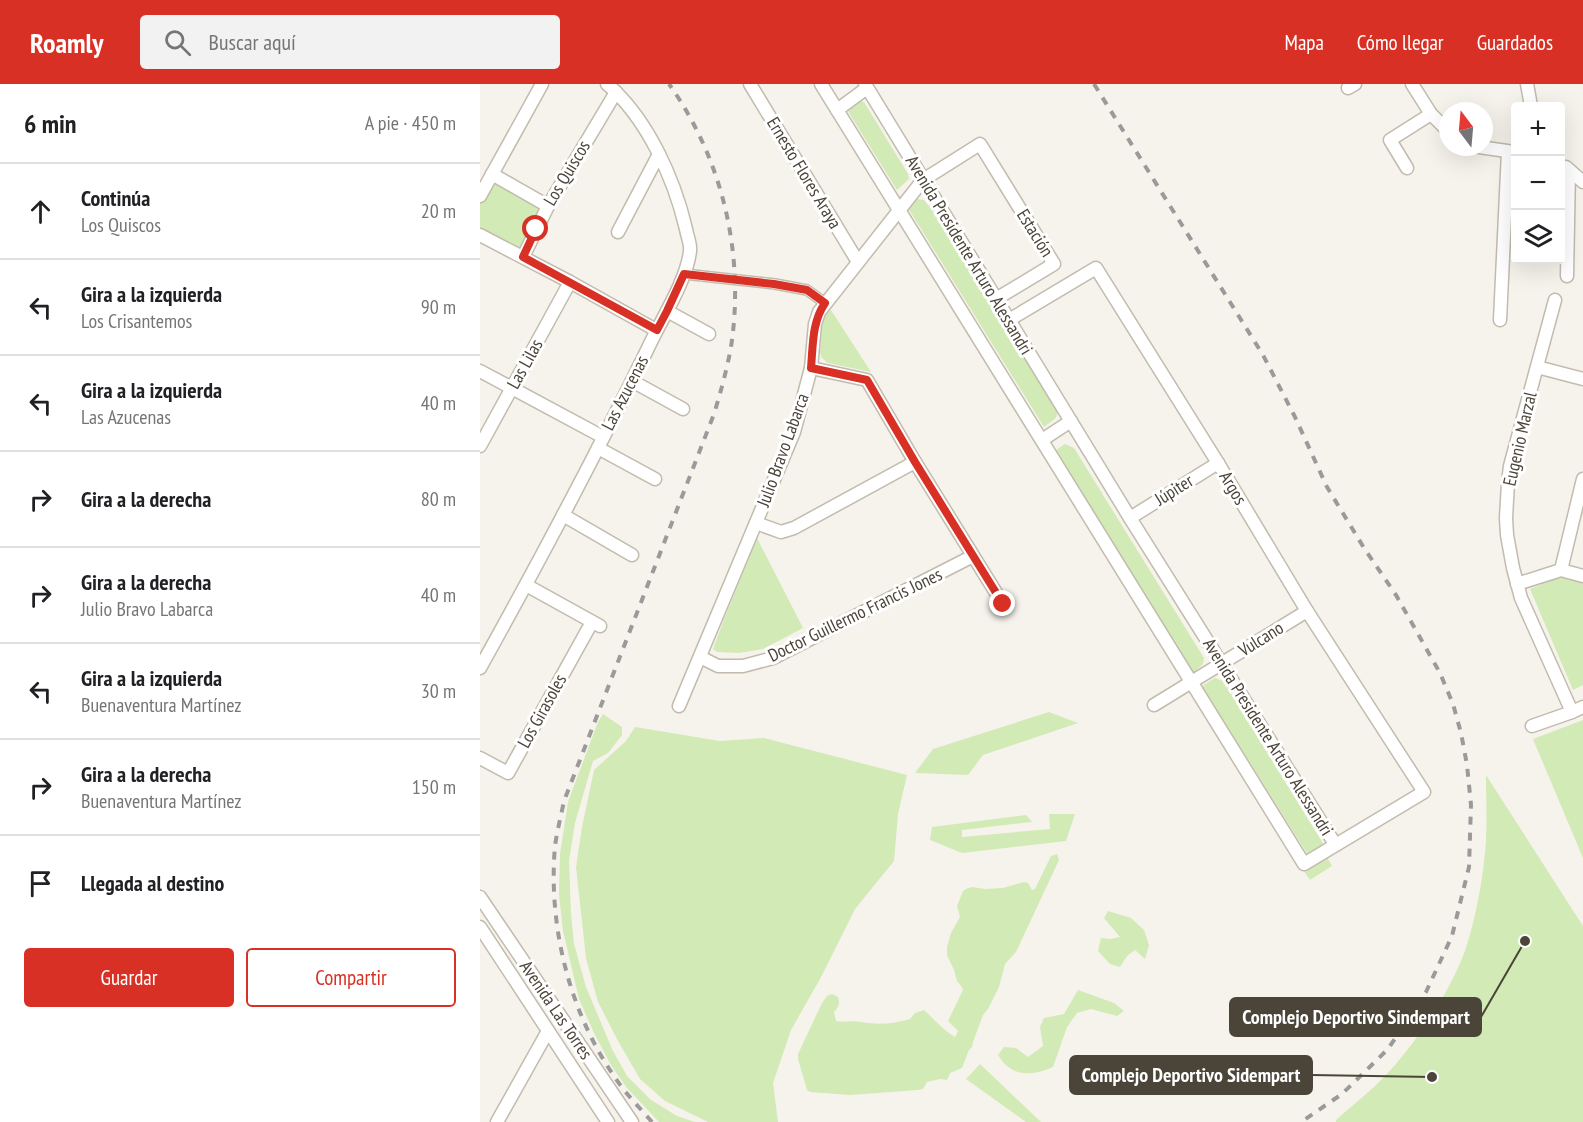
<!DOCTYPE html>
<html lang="es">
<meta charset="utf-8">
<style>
:root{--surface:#fff;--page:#f2f2f2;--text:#202124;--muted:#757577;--line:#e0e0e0;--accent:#d93025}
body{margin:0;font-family:"PT Sans Narrow",sans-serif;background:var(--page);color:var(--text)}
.controls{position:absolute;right:18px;top:18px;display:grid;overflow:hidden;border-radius:6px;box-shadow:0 6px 24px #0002}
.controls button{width:54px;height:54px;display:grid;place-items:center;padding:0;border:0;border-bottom:2px solid var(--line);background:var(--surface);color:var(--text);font:30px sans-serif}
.compass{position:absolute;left:959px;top:18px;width:54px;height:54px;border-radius:50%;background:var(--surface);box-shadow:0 6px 24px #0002;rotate:344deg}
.stop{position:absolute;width:18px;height:18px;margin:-14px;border:4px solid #d93025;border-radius:50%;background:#fff}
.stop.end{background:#d93025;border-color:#fff;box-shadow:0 2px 6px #0008}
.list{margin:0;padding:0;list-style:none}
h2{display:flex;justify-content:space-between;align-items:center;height:78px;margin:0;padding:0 24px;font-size:26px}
h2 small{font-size:20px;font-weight:400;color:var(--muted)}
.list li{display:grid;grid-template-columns:39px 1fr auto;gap:18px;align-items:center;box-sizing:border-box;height:96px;padding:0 24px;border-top:2px solid var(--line)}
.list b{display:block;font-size:22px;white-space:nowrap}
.list p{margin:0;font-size:20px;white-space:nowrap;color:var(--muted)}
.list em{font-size:20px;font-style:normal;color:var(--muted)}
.actions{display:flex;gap:12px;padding:18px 24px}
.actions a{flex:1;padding:14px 0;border:2px solid var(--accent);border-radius:6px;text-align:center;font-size:21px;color:var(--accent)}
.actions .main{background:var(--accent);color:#fff}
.icon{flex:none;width:33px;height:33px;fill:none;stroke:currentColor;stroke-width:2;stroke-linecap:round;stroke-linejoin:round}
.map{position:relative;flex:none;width:1103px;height:1038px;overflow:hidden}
header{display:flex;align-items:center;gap:36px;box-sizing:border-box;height:84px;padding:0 30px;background:var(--accent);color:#fff}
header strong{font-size:28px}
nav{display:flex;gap:33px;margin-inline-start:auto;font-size:21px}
.search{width:420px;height:54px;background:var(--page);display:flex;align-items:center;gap:15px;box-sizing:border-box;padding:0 21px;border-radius:6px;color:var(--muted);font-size:22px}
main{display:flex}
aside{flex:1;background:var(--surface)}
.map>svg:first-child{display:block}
</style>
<header>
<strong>Roamly</strong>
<div class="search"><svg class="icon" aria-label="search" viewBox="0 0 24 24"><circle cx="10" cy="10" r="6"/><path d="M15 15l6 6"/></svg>Buscar aquí</div>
<nav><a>Mapa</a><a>Cómo llegar</a><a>Guardados</a></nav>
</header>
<main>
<aside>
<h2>6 min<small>A pie · 450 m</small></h2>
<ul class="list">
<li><svg class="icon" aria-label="ahead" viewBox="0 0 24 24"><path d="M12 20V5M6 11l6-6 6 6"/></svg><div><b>Continúa</b><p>Los Quiscos</p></div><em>20 m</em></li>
<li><svg class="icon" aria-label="left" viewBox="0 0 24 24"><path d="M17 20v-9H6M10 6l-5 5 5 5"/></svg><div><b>Gira a la izquierda</b><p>Los Crisantemos</p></div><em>90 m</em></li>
<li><svg class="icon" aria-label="left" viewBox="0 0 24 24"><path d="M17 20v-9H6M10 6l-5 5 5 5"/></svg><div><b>Gira a la izquierda</b><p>Las Azucenas</p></div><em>40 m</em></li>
<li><svg class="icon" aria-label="right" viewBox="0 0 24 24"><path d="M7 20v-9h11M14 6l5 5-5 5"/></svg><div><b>Gira a la derecha</b></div><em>80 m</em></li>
<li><svg class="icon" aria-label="right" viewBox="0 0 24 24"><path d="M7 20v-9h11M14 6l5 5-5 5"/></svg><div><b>Gira a la derecha</b><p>Julio Bravo Labarca</p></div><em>40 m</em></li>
<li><svg class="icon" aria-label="left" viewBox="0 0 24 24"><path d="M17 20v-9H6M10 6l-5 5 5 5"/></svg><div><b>Gira a la izquierda</b><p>Buenaventura Martínez</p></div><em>30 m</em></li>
<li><svg class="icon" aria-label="right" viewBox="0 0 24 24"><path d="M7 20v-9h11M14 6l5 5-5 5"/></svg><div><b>Gira a la derecha</b><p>Buenaventura Martínez</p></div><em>150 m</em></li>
<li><svg class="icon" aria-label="arrive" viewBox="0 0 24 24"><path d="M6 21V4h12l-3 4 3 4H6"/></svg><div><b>Llegada al destino</b></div></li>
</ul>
<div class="actions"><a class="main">Guardar</a><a>Compartir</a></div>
</aside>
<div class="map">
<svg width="1103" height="1038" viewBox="0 0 1103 1038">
<rect width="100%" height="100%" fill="#f6f3ec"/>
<g fill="#d2eab5">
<path d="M378,16L384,18L428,90L429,95L417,106L366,24Z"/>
<path d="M12,96L63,125L41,166L0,144V118Z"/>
<path d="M437,115L444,116L451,124L578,325L576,334L564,343L428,124Z"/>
<path d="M351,226L391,288L348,279L342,274L340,269L343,234Z"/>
<path d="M585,360L594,364L724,574L723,580L712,590L573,368Z"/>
<path d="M277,454L323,544L283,565L259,569L237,568L233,565L243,538Z"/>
<path d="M1083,492L1103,498V601L1093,606L1050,505Z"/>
<path d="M735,594L743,597L844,761L828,771L722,602Z"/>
<path d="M569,628L598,639L503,671L488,691L435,689L453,665Z"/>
<path d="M123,630L142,643V651L128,669L113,677L95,739L89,777L91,829L94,860L106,903L132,965L147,992L171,1016L197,1032L215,1038H179L147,1004L131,981L114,949L99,915L83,847L79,811L80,770L88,718L118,638Z"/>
<path d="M1103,636V774L1053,655Z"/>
<path d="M155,643L240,657L284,654L427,691L418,730L414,777L375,825L340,895L311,946L293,999L298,1038H228L185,1017L160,995L138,957L118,918L106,874L96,783L102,743L114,686L146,657Z"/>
<path d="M1006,691L1103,842V1038H856V1036C868,1025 882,1014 894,1003C929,970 968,913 985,867C994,840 1001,806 1004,778C1008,749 1006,720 1006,691Z"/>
<path d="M569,730H595L586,757L482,769L450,756L452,743L546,731L552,738L482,746V753L570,745Z"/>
<path d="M577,770L579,776L536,868L525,880L519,903L508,925L503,931L493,958L492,963L489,966L482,984L470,989L467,996L460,995L447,998L443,1005L438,1006L370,1011L330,1008L327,1006L318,975V970L342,919L347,912L352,910L358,913C360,919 359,923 354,928L356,937C364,939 373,936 381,938C397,941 413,940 430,935L435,929L444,926C454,935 464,947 475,953L478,947L468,937L483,906L481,902L477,897L474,886L467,871V863L471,849L480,833L477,822L483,807L486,805L492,803L505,805L523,804L544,798L548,799L552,806L555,805L571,772Z"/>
<path d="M847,773L852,782L830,796L823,786Z"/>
<path d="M628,827L651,834L664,846L669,861L665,875L655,866L647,872L640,883L630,880L618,867L621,854L630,855L640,853L624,834Z"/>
<path d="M598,906L634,919L644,927L637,932L611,925L597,929L587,943L573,983C559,989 541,994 527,982C524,980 521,975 518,971L524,963L536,964L548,973L563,962L560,943L564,934L584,930Z"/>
<path d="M500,980L561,1038H546L486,995Z"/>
</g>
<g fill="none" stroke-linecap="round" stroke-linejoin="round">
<g stroke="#c2bbae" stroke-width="12">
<path id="pedestrian" d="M204,190L295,200L327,206L345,219"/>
</g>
<g stroke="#c2bbae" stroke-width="15">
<g id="minor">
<path d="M270,0L378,178"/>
<path d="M341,0L824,780L944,708L827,527L738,379L616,184L529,236"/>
<path d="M385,0L650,434L855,760"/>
<path d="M932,0L951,30L968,47"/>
<path d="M1047,0L1051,22"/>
<path d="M868,4L875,0"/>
<path d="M357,26L387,4"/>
<path d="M999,63L1034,68"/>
<path d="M1080,82L1089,86L1087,192"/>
<path d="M1086,83L1103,98"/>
<path d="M927,84L910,56L951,30"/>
<path d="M12,90L68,122"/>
<path d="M0,112L62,0"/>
<path d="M138,148L179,70"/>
<path d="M0,151L90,198L176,246"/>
<path d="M43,173L68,122L136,8"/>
<path d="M1075,216L1030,382L1028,399L1026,434L1027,451L1033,484L1041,514L1092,628"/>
<path d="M187,227L229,250"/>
<path d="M1020,236L1028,68"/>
<path d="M1057,283L1103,295"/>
<path d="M331,284L387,296L435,378L523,520"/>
<path d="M0,287L123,353"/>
<path d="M152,297L203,325"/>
<path d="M562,356L591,337"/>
<path d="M0,362L90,198"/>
<path d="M118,364L175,395"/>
<path d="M83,431L152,471"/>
<path d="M650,434L738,379"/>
<path d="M276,439L301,448L314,444L435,378"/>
<path d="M1081,486L1103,395"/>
<path d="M1037,500L1081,486L1103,492"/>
<path d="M46,501L120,542"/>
<path d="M220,573L238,582H263L293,574L493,472"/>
<path d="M0,584C59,478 116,371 169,262C181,236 207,196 210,167C211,160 207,152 206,145C194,94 167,34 127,0"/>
<path d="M674,621L827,527"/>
<path d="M199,622L314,348L331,284L335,240L339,228L443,96L500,60L574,180L516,215"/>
<path d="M1052,642L1092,628L1103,623"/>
<path d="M0,674L28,689L112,538"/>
<path d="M0,813L152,1038"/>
<path d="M0,843L128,1038"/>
<path d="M17,1038L68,947"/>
</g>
</g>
<use href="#pedestrian" stroke="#fff" stroke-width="9"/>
<use href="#minor" stroke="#fff" stroke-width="12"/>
<g stroke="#9a9a9a" stroke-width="4" stroke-dasharray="8 8" stroke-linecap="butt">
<path d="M614,0L783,271L815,333L847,403L884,464L916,511L960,589L973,620L981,649L987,681L991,721L989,783L972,852L946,908L908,965L862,1010L821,1038"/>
<path d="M172,1038C159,1023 145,1009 134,992C89,927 68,841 75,762C77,747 81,732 84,717L234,330C241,307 247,285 251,263C265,171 243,76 189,0"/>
</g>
</g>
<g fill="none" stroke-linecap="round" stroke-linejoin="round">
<path stroke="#d93025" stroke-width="8" d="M56,145L43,173L177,246L187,227L204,190L294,200L327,206L345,219C332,238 333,261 331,284L387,296L435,378L523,520"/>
</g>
<g text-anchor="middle" stroke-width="6" stroke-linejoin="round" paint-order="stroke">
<g font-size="18" fill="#4b4439" stroke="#fff">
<text transform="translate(87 89) rotate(-59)" y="6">Los Quiscos</text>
<text transform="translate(324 89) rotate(59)" y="6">Ernesto Flores Araya</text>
<text transform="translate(555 149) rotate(58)" y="6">Estación</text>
<text transform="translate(489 171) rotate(59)" y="6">Avenida Presidente Arturo Alessandri</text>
<text transform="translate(45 280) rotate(-61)" y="6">Las Lilas</text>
<text transform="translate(145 309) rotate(-63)" y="6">Las Azucenas</text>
<text transform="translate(1040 355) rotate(-77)" y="6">Eugenio Marzal</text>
<text transform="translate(303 366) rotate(-70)" y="6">Julio Bravo Labarca</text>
<text transform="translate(753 404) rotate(59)" y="6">Argos</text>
<text transform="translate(694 406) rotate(-32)" y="6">Júpiter</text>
<text transform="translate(375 531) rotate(-26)" y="6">Doctor Guillermo Francis Jones</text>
<text transform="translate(781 555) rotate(-32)" y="6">Vulcano</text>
<text transform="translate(62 627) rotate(-61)" y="6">Los Girasoles</text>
<text transform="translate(788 653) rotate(58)" y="6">Avenida Presidente Arturo Alessandri</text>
<text transform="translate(76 926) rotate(56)" y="6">Avenida Las Torres</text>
</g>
</g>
<path fill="none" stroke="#4b4439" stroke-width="2" d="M1045 857L1001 933M952 993L832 991"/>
<g fill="#4b4439" stroke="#fff" stroke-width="2">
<circle cx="1045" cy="857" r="6"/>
<circle cx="952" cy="993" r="6"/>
</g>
<g fill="#4b4439" stroke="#4b4439" stroke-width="2">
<rect x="750" y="914" width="251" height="38" rx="6"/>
<rect x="590" y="972" width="242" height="38" rx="6"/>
</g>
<g font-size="20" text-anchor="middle" font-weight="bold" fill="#fff">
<text x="876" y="940">Complejo Deportivo Sindempart</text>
<text x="711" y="998">Complejo Deportivo Sidempart</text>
</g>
</svg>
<div class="controls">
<button>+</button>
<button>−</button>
<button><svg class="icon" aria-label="layers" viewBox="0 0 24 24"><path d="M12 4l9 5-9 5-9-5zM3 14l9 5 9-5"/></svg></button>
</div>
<svg class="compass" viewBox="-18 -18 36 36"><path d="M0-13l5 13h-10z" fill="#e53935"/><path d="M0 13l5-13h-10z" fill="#757577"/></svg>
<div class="stop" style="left:56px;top:145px"></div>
<div class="stop end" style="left:523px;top:520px"></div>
</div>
</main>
